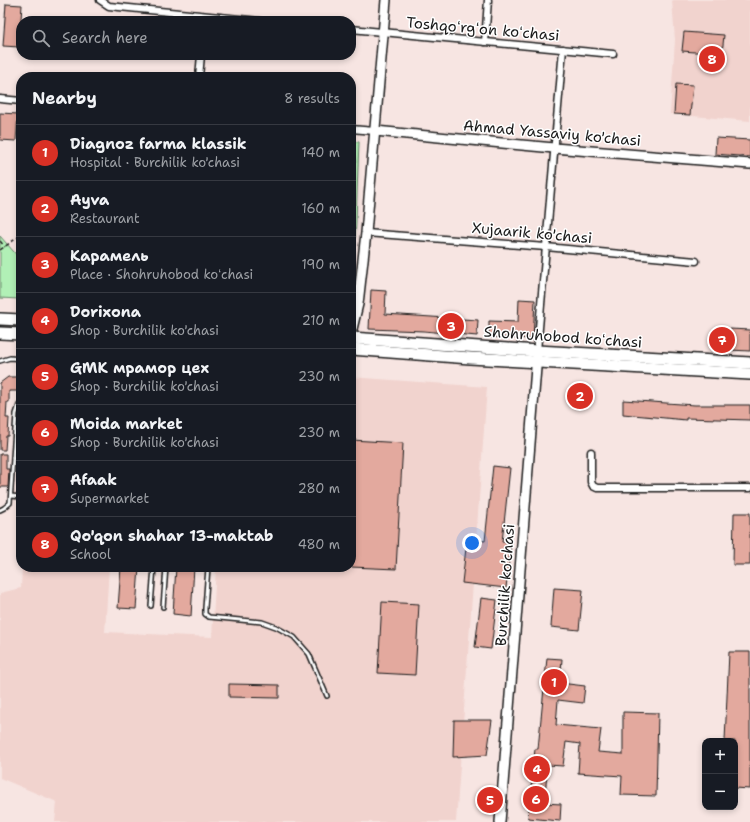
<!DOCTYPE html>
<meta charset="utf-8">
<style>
:root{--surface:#171b24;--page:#242831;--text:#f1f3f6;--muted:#9ea1a6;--line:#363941;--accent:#d93025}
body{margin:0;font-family:"Shantell Sans",sans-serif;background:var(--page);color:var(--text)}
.controls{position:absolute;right:12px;bottom:12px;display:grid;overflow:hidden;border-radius:8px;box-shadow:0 2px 6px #0003}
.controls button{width:36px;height:36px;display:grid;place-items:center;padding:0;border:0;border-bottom:1px solid var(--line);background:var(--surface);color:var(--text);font:20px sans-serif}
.you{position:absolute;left:472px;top:543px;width:14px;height:14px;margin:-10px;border:3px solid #fff;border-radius:50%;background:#1a73e8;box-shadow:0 0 0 6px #1a73e833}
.badge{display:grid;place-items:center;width:26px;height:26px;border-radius:50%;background:var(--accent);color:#fff;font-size:13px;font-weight:700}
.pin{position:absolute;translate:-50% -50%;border:2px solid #fff;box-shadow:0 1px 4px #0006}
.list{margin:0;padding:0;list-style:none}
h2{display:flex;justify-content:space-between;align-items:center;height:52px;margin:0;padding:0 16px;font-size:17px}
h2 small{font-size:13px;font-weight:400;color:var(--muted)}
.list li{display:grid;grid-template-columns:26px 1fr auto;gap:12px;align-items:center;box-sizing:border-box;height:56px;padding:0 16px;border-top:1px solid var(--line)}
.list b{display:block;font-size:15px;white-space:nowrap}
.list p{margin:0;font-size:13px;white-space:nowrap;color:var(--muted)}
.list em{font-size:13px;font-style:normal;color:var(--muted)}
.icon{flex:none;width:22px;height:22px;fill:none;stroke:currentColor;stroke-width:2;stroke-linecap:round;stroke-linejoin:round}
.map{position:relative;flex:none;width:750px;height:822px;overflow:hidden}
.search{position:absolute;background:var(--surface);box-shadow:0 2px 6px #0003;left:16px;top:16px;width:340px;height:44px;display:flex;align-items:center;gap:10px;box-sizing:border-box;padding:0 14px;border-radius:16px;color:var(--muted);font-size:15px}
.panel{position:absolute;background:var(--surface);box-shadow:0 2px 6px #0003;left:16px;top:72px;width:340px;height:500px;border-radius:16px}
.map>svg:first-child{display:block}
</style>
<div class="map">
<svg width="750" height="822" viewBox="0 0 750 822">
<rect width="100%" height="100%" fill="#f7e5e2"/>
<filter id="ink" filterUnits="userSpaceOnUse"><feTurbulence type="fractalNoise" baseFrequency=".025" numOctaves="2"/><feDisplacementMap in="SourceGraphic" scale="8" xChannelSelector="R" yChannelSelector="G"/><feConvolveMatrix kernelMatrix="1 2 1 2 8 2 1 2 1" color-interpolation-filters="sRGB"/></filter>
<g filter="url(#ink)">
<g fill="#f1d3ce">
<path d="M674,0H750V121L670,114L675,40L672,1Z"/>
<path d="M351,377L487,387L456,822H55L57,802L0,778V593L21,588L22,567H109L105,632L212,637L216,567H351Z"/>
</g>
<g fill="#b1f0b6" stroke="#668669">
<path d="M351,141L359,142L352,323H351Z"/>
<path d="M0,236L21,260L19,299L0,298Z"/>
</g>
<g fill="#e3a99e" stroke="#1c1c1c">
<path d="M6,4L22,5L19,47L3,46Z"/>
<path d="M684,32L724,35L722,54L682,51Z"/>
<path d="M676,84L693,85L690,115L674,114Z"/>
<path d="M0,113L18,114L16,141L0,140Z"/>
<path d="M716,138L750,140V157L715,154Z"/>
<path d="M371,290L386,291L385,314L478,320L477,336L424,331L369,329Z"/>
<path d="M519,299L535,300L533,339L489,337V321L518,322Z"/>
<path d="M730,329L750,330V351L729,350Z"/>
<path d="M8,377H21V391H9V402H7L6,418H9L8,436H6L5,450H0V383Z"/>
<path d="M623,400L695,405H750V420L686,418V420L623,414Z"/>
<path d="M351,440L403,443L396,569L351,567Z"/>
<path d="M0,454H6V469H9L8,487H0Z"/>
<path d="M493,466L510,468L502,542L511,543L506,588L462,583L467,539L485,541Z"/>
<path d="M734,513H750V565H733Z"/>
<path d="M121,567H139L136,609L118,608Z"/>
<path d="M176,567H194L191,616L173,614Z"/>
<path d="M554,588L583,590L579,630L551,627Z"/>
<path d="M481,598L497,600L491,649L475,647Z"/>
<path d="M382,602L419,604L415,675L378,673Z"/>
<path d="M729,652H750V789L735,788V741H725Z"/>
<path d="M547,658L562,659L560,683L585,686L583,703L558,700L556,725L601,729L598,752L623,754V712L658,713L656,796L621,795L622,776L578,773L580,744L566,742L563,766L548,765L544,803L561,804L560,821L528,818L535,749H538Z"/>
<path d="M229,684L279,685V698L229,697Z"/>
<path d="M454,720H492L487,755L453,757Z"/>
</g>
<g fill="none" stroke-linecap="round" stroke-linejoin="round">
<g stroke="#1c1c1c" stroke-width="6">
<g id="lane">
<path d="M0,361L10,358L21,359"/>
<path d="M15,442H21"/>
<path d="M13,458L16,414L19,405H21"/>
<path d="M11,496L21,497"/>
<path d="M0,510L4,508L10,503L13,458L21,459"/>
<path d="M208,567L205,608V614L209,617L262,622L276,627L294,637L309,654L327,696"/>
<path d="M151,606L154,567"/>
<path d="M163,607L166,567"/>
</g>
</g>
<g stroke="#1c1c1c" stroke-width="9">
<g id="street">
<path d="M100,0L109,6L260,21"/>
<path d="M351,29L613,54"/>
<path d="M485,42L488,0"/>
<path d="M199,77L201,55"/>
<path d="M0,99L21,101"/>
<path d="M351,129L375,131"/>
<path d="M366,233L546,247L696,261"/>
<path d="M537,351L563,49"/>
<path d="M591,452V482L593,486L597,488H750"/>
</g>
</g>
<g stroke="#1c1c1c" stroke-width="12">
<g id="secondary">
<path d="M375,131L554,148L750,164"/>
<path d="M351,333L358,304L366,233L386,0"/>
<path d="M500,822L537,355"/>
</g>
</g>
<g stroke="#1c1c1c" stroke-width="14">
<g id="highway">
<path d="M0,319L21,320"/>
<path d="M0,333L21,334"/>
<path d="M351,338L537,351L750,363"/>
<path d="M351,349L470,358L750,374"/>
</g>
</g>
<g stroke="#1c1c1c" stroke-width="1.5" stroke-dasharray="4 3" stroke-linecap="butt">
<path d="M0,241L5,247"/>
<path d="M0,250L21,235"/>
</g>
<use href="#lane" stroke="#fff" stroke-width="3"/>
<use href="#street" stroke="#fff" stroke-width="6"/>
<use href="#secondary" stroke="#fff" stroke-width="9"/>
<use href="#highway" stroke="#fff" stroke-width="11"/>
</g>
</g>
<g text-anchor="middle" stroke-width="3" stroke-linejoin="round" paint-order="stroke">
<g font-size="15" fill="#1c1c1c" stroke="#fff">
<text transform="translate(483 29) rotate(5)" y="5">Toshqoʻrgʻon koʻchasi</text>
<text transform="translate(552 133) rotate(5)" y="5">Ahmad Yassaviy ko'chasi</text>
<text transform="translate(532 233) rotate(5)" y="5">Xujaarik ko'chasi</text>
<text transform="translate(563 337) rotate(4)" y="5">Shohruhobod koʻchasi</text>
<text transform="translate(505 585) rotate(-86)" y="5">Burchilik ko'chasi</text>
</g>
</g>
</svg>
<div class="controls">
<button>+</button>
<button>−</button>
</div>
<div class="you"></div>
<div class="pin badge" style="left:554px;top:682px">1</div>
<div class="pin badge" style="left:580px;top:396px">2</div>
<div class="pin badge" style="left:451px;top:326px">3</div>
<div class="pin badge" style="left:537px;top:769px">4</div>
<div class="pin badge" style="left:490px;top:800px">5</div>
<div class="pin badge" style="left:536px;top:799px">6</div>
<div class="pin badge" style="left:722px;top:340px">7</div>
<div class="pin badge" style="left:712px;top:59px">8</div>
<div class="search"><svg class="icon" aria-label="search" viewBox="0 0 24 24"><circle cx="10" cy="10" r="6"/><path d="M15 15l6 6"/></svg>Search here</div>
<section class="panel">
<h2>Nearby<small>8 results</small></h2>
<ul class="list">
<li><span class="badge">1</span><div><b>Diagnoz farma klassik</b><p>Hospital · Burchilik ko'chasi</p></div><em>140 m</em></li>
<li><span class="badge">2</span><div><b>Ayva</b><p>Restaurant</p></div><em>160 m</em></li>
<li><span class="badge">3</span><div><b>Карамель</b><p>Place · Shohruhobod koʻchasi</p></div><em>190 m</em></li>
<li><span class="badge">4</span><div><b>Dorixona</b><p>Shop · Burchilik ko'chasi</p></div><em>210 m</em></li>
<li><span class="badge">5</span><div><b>GMK мрамор цех</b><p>Shop · Burchilik ko'chasi</p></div><em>230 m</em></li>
<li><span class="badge">6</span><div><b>Moida market</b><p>Shop · Burchilik ko'chasi</p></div><em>230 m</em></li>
<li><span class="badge">7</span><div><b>Afaak</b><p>Supermarket</p></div><em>280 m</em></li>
<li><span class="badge">8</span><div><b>Qo'qon shahar 13-maktab</b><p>School</p></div><em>480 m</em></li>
</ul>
</section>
</div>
